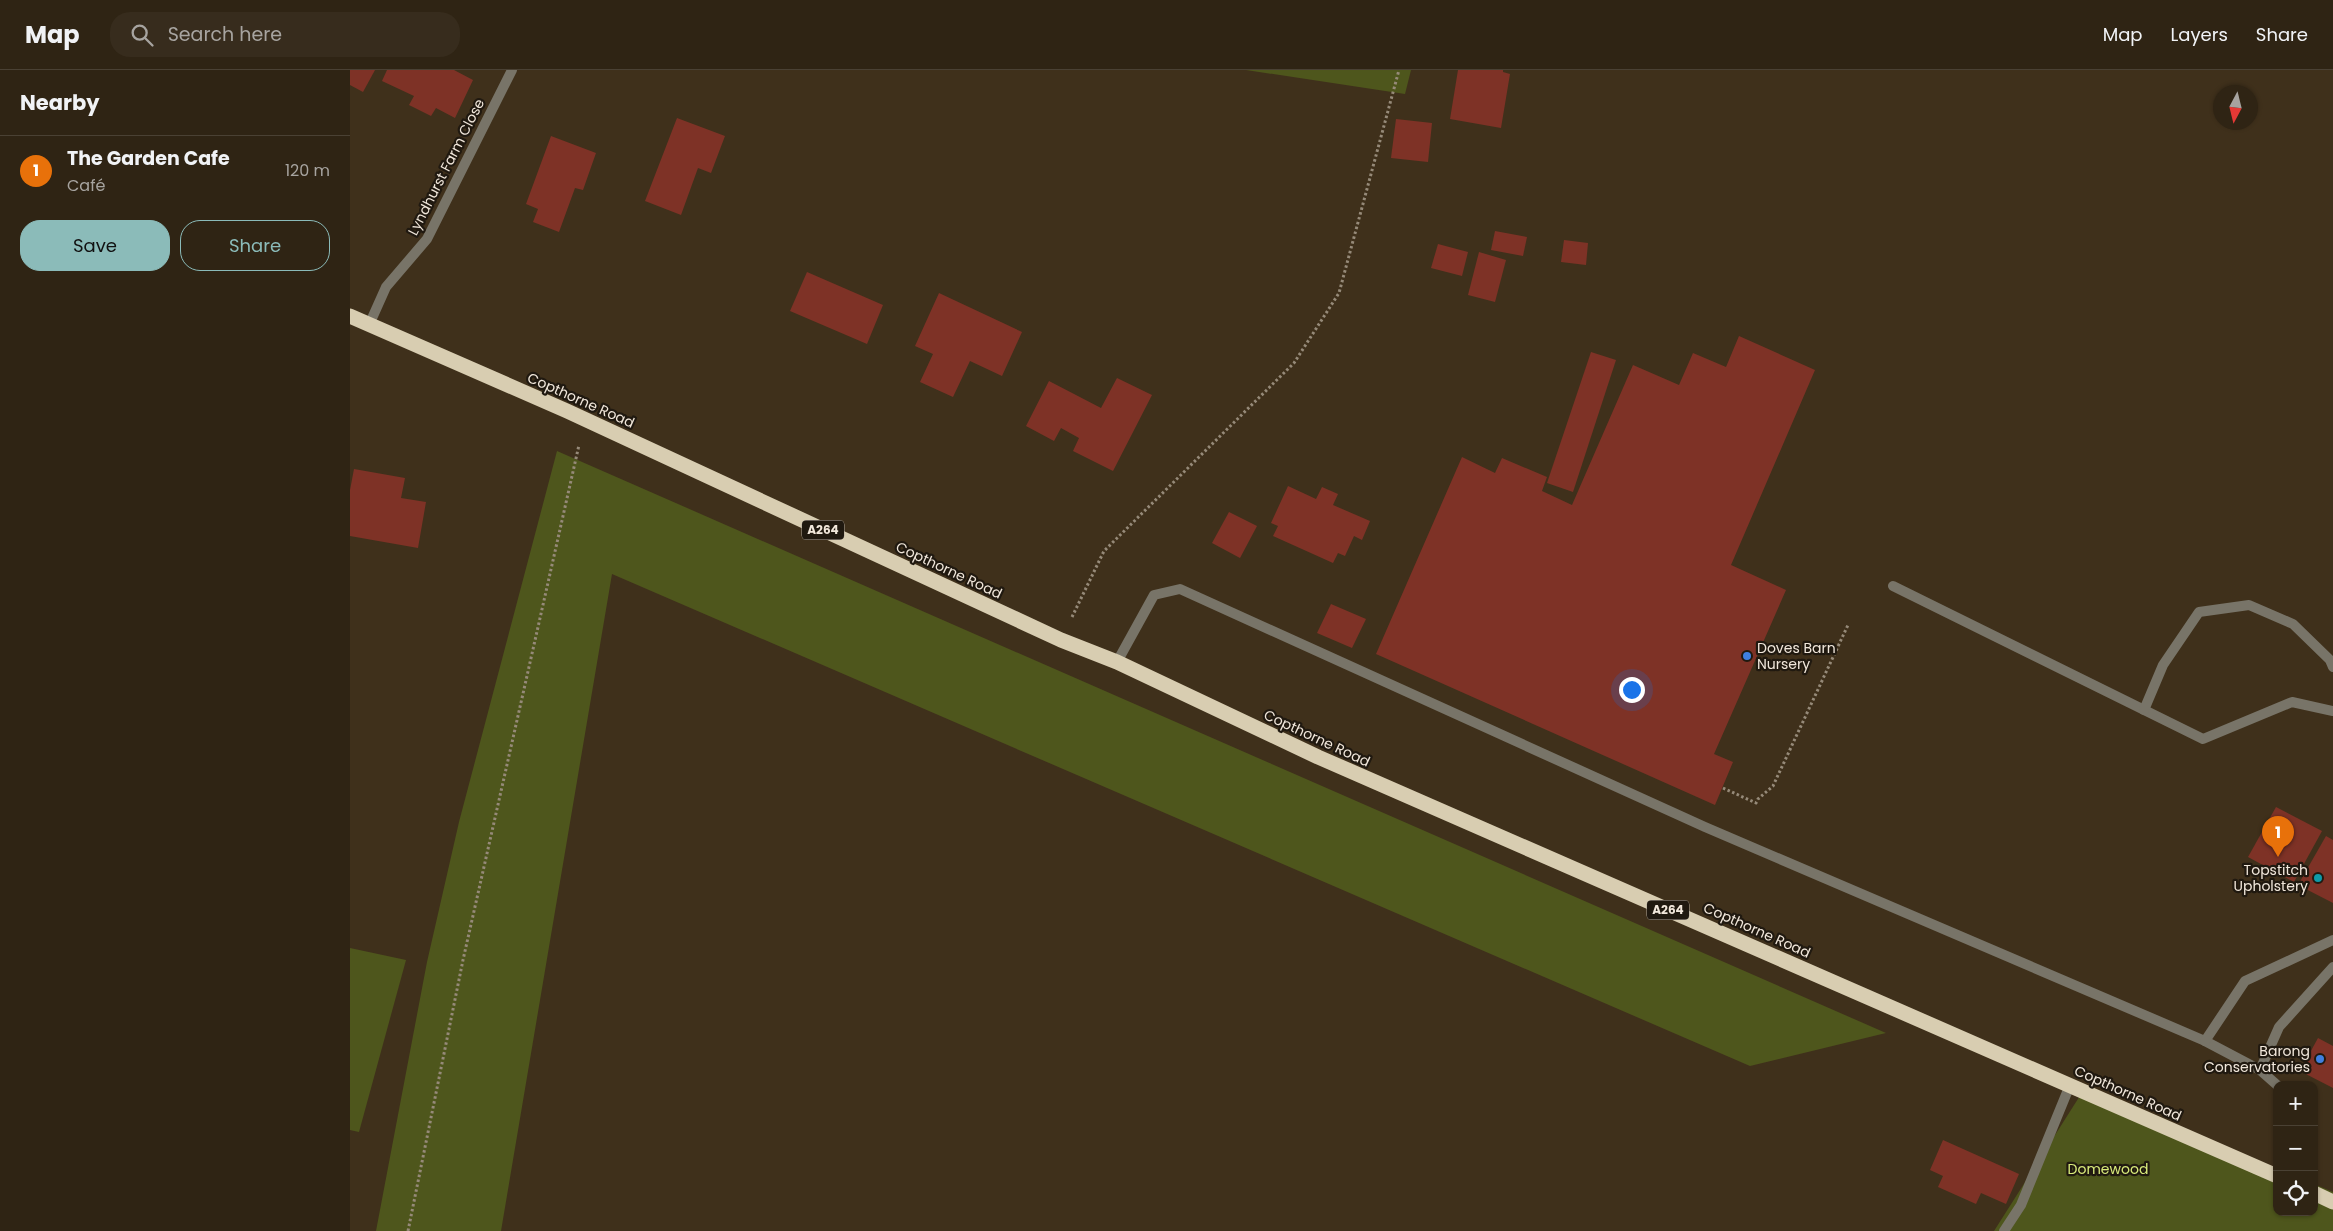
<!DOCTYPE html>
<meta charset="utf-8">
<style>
:root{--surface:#2f2414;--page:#372c1d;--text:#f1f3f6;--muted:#a7a4a0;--line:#4a4134;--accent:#8bbbb9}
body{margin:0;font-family:Poppins,sans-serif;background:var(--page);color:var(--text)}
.controls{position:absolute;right:15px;bottom:15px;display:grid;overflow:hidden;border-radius:10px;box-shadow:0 1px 4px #0004}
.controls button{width:45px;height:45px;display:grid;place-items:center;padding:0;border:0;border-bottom:1px solid var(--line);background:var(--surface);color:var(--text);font:25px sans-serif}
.compass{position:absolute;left:1863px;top:15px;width:45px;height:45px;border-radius:50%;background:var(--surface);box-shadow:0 1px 4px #0004;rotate:187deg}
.you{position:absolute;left:1281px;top:619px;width:18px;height:18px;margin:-12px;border:4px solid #fff;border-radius:50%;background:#1a73e8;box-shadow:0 0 0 8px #1a73e833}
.badge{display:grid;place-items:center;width:32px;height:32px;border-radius:50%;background:var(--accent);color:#fff;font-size:16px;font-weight:700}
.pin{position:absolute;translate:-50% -41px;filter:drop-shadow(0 1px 2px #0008)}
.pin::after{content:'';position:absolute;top:26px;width:18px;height:15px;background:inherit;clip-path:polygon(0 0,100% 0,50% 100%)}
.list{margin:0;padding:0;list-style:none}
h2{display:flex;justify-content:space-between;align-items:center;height:65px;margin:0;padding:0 20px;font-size:21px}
h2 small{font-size:16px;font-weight:400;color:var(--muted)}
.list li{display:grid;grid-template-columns:32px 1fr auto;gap:15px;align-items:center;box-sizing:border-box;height:70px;padding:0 20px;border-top:1px solid var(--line)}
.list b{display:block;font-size:19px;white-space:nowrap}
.list p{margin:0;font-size:16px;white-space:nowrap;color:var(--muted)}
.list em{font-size:16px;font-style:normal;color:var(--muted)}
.actions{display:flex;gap:10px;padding:15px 20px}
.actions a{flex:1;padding:11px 0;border:1px solid var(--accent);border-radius:20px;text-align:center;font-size:18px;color:var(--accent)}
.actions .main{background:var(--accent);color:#111}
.icon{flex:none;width:28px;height:28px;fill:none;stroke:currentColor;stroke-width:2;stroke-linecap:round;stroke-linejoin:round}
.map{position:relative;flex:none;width:1983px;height:1161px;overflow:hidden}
header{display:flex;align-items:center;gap:30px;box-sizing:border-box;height:70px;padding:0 25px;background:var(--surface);border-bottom:1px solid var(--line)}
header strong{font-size:24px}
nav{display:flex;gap:28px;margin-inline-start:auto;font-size:18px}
.search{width:350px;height:45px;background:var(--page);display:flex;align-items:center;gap:12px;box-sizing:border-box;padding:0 18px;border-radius:20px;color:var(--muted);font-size:19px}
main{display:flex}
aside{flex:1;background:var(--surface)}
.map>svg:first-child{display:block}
</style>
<header>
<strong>Map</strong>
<div class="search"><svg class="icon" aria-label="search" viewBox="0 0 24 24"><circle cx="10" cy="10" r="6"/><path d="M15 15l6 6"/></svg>Search here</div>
<nav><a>Map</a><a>Layers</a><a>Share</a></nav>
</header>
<main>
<aside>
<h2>Nearby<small></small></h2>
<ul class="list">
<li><span class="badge" style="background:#e8710a">1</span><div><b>The Garden Cafe</b><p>Café</p></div><em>120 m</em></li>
</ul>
<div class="actions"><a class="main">Save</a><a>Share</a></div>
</aside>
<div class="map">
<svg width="1983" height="1161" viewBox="0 0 1983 1161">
<rect width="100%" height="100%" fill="#3f301b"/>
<g fill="#4e561c">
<path d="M896,0H1061L1055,24Z"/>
<path d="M207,381L1536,963L1400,996L262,504L151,1161H26L77,892L109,752Z"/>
<path d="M0,878L56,890L9,1062L0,1060Z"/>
<path d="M1733,1021L1927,1099V1142H1964V1114L1983,1122V1161H1644Z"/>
</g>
<g fill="#7e3226">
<path d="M0,0H25L13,22L0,15Z"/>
<path d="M37,0H104L123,10L105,48L86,38L81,46L59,35L64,26L32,11Z"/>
<path d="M1108,0H1153V2L1160,4L1151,58L1100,49Z"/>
<path d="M327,48L375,66L361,103L348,98L331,145L295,131Z"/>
<path d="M1046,49L1082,53L1078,92L1041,88Z"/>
<path d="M201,66L246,83L233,120L225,118L209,162L183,152L188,139L176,134Z"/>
<path d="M1145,161L1177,167L1173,186L1141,180Z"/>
<path d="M1214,170L1238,173L1236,195L1211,192Z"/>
<path d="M1088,174L1118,182L1112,206L1081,198Z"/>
<path d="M1129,182L1156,190L1145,232L1118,225Z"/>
<path d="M457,202L533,235L517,274L440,241Z"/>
<path d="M589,223L672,262L652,306L620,291L603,327L570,312L583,284L565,276Z"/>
<path d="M1389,266L1465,300L1381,495L1436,520L1364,684L1383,692L1365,735L1026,584L1112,387L1145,403L1152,388L1197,407L1192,421L1222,435L1283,295L1329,315L1343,283L1376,297Z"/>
<path d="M1241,282L1266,290L1223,422L1197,413Z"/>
<path d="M767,308L802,325L763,401L723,381L729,368L711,358L704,371L676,356L699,311L751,338Z"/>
<path d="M4,399L55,408L51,428L76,432L68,478L0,466V420Z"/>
<path d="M938,416L966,429L972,417L988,424L983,435L1020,451L1012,470L1004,466L995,486L988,483L983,493L923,466L928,456L921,453Z"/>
<path d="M879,442L907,456L890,488L862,473Z"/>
<path d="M981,534L1016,549L1002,578L967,563Z"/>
<path d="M1926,737L1972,761L1944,812L1898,787Z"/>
<path d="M1976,766L1983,770V833L1948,815Z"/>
<path d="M1968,968L1983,976V1018L1950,1001Z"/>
<path d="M1593,1070L1669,1104L1656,1134L1631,1123L1626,1134L1588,1117L1593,1106L1580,1100Z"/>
</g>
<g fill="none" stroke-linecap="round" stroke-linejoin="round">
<g stroke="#968a79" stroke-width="3" stroke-dasharray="2.5 2.5" stroke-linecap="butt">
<path d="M722,547L754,481L944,293L989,223L1049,0"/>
<path d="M1373,718L1406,733L1408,729L1423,716L1498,555"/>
<path d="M58,1161L113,890L229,375"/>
</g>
<g stroke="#787468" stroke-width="10">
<path d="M1543,516L1853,669L1942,632L1983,641"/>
<path d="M767,592L804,525L830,519L1355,757L1855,971L1910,1000L1927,1015"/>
<path d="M1794,640L1813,595L1849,542L1899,535L1943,554L1980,590L1983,597"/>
<path d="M1855,971L1895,911L1983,870"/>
<path d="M1910,1000L1929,957L1983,897"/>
<path d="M1654,1161L1671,1135L1720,1015"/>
</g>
<path stroke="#787468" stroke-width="10" d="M19,255L36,217L77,169L162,0"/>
<g stroke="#d8cdb1" stroke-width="15">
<path d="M0,246L217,341L711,570L767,592L968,687L1927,1106"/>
<path d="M1964,1123L1983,1132"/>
</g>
</g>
<g fill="#3f7fe0" stroke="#201910" stroke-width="2">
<circle cx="1397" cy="586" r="5"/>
<circle cx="1970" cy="989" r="5"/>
</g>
<circle fill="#0f9aa8" stroke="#201910" stroke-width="2" cx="1968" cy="808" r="5"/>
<g text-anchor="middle" stroke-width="4.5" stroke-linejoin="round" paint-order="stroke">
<g fill="#201910" stroke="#b2a99e" stroke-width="1">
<rect x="452" y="450.5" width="42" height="19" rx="4"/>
<rect x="1297" y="830.5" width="42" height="19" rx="4"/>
</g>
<g font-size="12" font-weight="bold" fill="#f1e7db">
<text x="473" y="464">A264</text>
<text x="1318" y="844">A264</text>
</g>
<g font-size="14" fill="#f1e7db" stroke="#201910">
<text transform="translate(96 97) rotate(-63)" y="5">Lyndhurst Farm Close</text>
<text transform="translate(231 330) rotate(24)" y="5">Copthorne Road</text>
<text transform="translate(599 500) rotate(25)" y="5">Copthorne Road</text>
<text transform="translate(967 668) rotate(25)" y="5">Copthorne Road</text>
<text transform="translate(1407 860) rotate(24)" y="5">Copthorne Road</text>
<text transform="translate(1778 1023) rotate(24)" y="5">Copthorne Road</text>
</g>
<g font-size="14" fill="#f1e7db" stroke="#201910" text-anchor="end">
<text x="1407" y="583" text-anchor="start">Doves Barn<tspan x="1407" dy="16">Nursery</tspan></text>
<text x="1958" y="805">Topstitch<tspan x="1958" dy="16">Upholstery</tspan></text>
<text x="1960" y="986">Barong<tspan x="1960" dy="16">Conservatories</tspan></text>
</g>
<g font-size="14" fill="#d9eb7b" stroke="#201910">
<text x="1758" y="1104">Domewood</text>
</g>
</g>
</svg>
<div class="controls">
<button>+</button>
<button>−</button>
<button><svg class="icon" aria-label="locate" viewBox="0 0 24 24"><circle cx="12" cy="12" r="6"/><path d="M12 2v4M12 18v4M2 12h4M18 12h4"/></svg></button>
</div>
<svg class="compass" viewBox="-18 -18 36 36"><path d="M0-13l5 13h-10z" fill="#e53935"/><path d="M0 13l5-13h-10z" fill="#a7a4a0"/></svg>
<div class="you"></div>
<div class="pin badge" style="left:1928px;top:787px;background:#e8710a">1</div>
</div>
</main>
